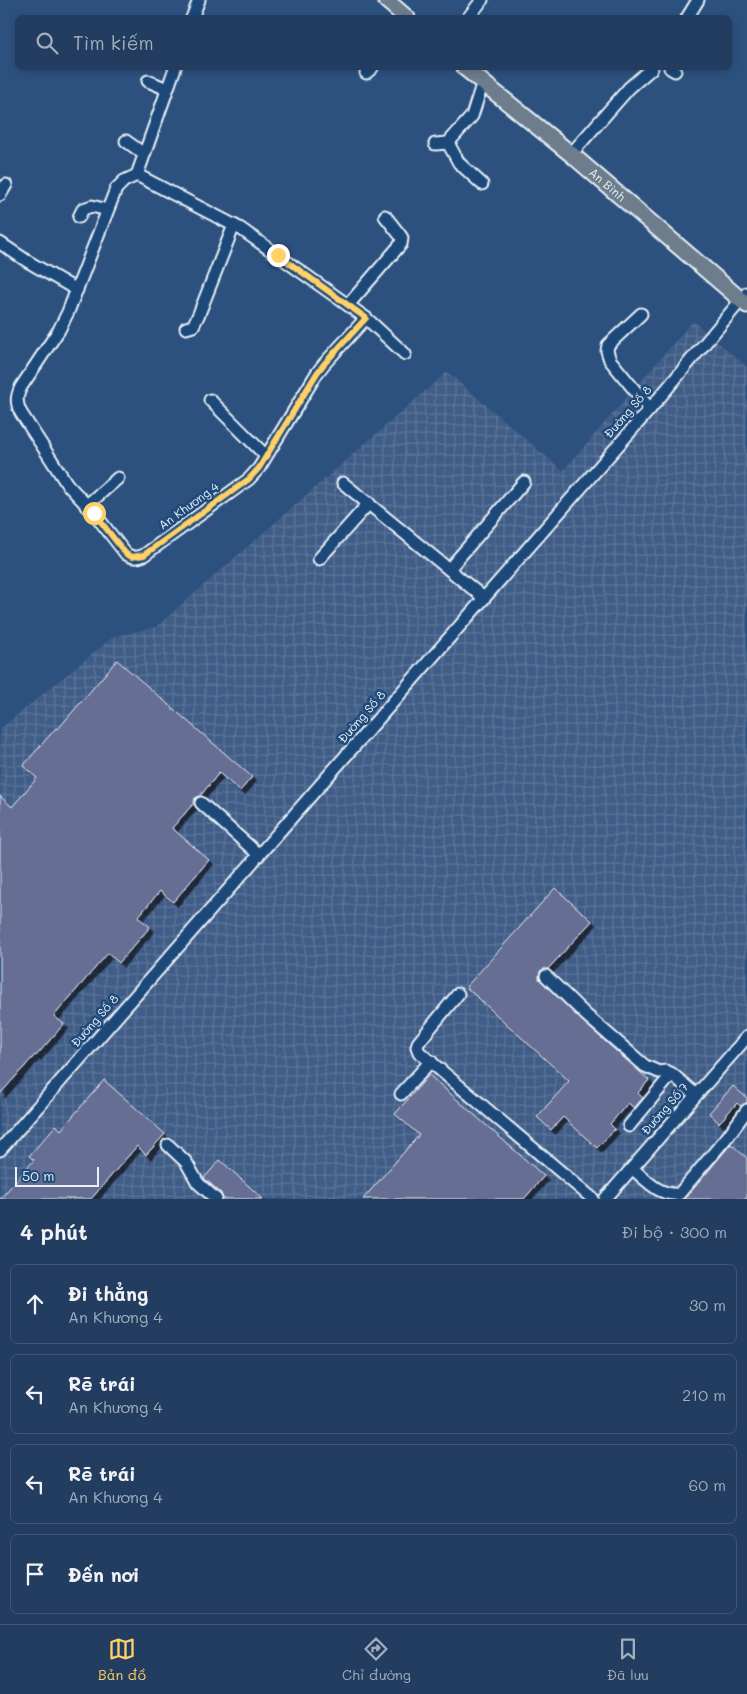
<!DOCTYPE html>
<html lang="vi">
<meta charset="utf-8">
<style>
:root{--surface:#223d5f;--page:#2e4868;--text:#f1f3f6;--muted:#a2aebd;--line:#3f5674;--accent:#ffd166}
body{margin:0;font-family:Mali,sans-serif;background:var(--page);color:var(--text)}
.scale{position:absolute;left:15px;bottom:12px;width:84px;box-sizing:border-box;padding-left:5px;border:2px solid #e8f1f8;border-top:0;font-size:14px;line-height:18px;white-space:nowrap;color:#e8f1f8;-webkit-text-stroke:4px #1f4a7a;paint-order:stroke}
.stop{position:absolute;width:15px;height:15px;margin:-11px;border:4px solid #ffd166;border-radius:50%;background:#fff}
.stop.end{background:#ffd166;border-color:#fff;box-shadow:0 1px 5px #0008}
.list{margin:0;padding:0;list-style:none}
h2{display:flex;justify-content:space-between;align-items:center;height:65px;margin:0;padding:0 20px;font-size:21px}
h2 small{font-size:16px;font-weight:400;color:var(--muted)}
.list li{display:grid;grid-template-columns:32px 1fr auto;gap:15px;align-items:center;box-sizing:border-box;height:80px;margin:0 10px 10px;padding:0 10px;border:1px solid var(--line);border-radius:8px}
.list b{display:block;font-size:19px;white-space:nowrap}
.list p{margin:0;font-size:16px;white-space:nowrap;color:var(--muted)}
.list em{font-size:16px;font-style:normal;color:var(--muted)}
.icon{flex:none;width:28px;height:28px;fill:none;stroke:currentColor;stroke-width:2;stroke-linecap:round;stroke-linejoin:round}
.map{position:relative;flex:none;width:747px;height:1199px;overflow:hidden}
.search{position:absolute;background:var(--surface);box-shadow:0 2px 8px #0003;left:15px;right:15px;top:15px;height:55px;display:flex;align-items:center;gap:12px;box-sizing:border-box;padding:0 18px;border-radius:8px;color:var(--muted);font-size:19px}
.sheet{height:425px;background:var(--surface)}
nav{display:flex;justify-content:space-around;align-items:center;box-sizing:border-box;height:70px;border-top:1px solid var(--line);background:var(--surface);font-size:14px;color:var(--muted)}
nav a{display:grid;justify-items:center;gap:2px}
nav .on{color:var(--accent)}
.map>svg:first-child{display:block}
</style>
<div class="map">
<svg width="747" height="1199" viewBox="0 0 747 1199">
<defs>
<pattern id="industrial-grid" width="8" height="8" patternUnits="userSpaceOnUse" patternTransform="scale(1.25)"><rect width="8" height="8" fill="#415d87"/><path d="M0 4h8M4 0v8" fill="none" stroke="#5c7599"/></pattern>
<filter id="shadow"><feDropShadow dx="4.5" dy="4.5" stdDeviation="0" flood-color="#0009"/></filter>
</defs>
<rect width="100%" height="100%" fill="#2d517f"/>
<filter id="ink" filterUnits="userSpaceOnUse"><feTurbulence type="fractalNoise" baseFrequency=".02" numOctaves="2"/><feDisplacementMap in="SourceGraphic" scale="10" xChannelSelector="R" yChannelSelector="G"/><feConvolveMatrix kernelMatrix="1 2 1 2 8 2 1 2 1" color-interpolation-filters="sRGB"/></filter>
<g filter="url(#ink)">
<path fill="url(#industrial-grid)" d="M693,321L747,367V1199H0V729L113,637L156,627L447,372L563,471Z"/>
<g fill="#666e94" stroke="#e8f1f8" filter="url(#shadow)">
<path d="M117,660L252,777L240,791L219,773L200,796L195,798L194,803L172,828L209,860L173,902L160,891L138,917L150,927L119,963L108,953L54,1016L64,1024L36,1056L35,1055L0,1094V796L12,807L37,778L23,766L56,728L58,729Z"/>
<path d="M555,888L592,921L548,969H544L540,971L539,979L581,1020L649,1080L638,1093L643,1098L634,1108L628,1103L610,1124L615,1129L597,1148L563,1117L551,1130L537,1117L569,1081L466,987Z"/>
<path d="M429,1075L544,1176L524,1199H363L419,1135L395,1114Z"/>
<path d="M104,1080L165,1134L146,1155L137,1146L91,1199H0L34,1160L29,1156L56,1125L61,1130Z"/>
<path d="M733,1086L747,1098V1103L740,1106L737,1103L719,1123L709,1113Z"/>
<path d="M731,1144L747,1158V1199H685Z"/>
<path d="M220,1160L263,1199H223L221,1193L204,1178Z"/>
</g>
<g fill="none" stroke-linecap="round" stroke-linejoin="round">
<g stroke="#e8f1f8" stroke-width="15">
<g id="minor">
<path d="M192,18L199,0"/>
<path d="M468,18L482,0"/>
<path d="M687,18L698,0"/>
<path d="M175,68L137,175L124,181L116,189L68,312L59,330L21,387C16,397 16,403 21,413L67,484L94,513L126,554C133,558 137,558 144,555L249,479L259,468L317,373L324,364L366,318"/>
<path d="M670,68L675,71"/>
<path d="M366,73L372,68"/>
<path d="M148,81L167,89"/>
<path d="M126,141L144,154"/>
<path d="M448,143L459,163L482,184"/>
<path d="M435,144L448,143L472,116L480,91L486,85"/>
<path d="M571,154L629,88L652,68"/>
<path d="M137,175L241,229L366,318L405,354"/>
<path d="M0,195L6,185"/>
<path d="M79,217L83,209L92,206L107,210"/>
<path d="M0,243L27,261L77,290"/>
<path d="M348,305L401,244L402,238L400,235L385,216"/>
<path d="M641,314L608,345L607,351L610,360L650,409"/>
<path d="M186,328L193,326L199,314L234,225"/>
<path d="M210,400L266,456"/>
<path d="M343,483L484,598"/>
<path d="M86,506L118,478"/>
<path d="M319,559L369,503"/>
<path d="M449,569L524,482"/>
<path d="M201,803L259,855"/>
<path d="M546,976L586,1015L645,1066L659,1072L666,1071L672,1074L696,1095"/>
<path d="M458,994L418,1043L417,1047L419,1052L593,1199"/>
<path d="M401,1094L431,1061"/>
<path d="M629,1126L672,1074"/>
<path d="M168,1145L186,1162L198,1183L216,1199"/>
<path d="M0,1150L650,409L747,293"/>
<path d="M632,1168C646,1180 659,1196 679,1194L728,1136L747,1110"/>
<path d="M605,1199L747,1037"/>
</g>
</g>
<g stroke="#e8f1f8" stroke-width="19">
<g id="major">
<path d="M386,0L407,18"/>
<path id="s1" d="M465,68L571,154L747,305"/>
</g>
</g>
<use href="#minor" stroke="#1f4a7a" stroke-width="11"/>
<use href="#major" stroke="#6d7d8c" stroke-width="15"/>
</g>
</g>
<g fill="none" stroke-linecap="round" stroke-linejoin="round" filter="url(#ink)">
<path stroke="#ffd166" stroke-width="6" d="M94,513L126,554L132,557L144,555L249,479L259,468L317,373L324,364L366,318L278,255"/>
</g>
<g text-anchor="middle" stroke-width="5" stroke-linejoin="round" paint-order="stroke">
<g font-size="12" fill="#e8f1f8" stroke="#1f4a7a">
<text dy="4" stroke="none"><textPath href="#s1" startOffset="184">An Bình</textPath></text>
<text transform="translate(628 412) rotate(-49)" y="4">Đường Số 8</text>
<text transform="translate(189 506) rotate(-36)" y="4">An Khương 4</text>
<text transform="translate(362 717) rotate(-49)" y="4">Đường Số 8</text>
<text transform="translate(95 1021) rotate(-49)" y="4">Đường Số 8</text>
<text transform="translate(665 1109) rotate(-49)" y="4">Đường Số 7</text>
</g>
</g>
</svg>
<div class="scale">50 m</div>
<div class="stop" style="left:94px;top:513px"></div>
<div class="stop end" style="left:278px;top:255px"></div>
<div class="search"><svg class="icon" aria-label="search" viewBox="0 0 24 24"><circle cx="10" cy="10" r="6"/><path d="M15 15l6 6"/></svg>Tìm kiếm</div>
</div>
<section class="sheet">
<h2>4 phút<small>Đi bộ · 300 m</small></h2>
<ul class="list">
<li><svg class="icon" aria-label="ahead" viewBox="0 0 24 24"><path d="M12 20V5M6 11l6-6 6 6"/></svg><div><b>Đi thẳng</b><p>An Khương 4</p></div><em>30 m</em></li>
<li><svg class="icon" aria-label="left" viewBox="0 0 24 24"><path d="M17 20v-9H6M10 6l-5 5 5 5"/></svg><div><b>Rẽ trái</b><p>An Khương 4</p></div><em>210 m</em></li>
<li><svg class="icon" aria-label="left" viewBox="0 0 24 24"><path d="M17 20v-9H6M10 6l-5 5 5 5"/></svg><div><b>Rẽ trái</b><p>An Khương 4</p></div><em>60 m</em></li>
<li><svg class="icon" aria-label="arrive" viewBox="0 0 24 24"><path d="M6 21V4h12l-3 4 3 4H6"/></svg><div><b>Đến nơi</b></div></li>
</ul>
</section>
<nav>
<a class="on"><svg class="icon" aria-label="map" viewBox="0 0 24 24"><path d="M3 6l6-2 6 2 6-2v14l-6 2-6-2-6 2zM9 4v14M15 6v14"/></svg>Bản đồ</a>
<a><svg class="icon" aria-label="directions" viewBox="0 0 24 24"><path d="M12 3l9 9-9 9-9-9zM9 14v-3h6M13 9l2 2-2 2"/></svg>Chỉ đường</a>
<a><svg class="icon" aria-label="saved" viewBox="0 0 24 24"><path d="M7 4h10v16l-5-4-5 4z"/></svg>Đã lưu</a>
</nav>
